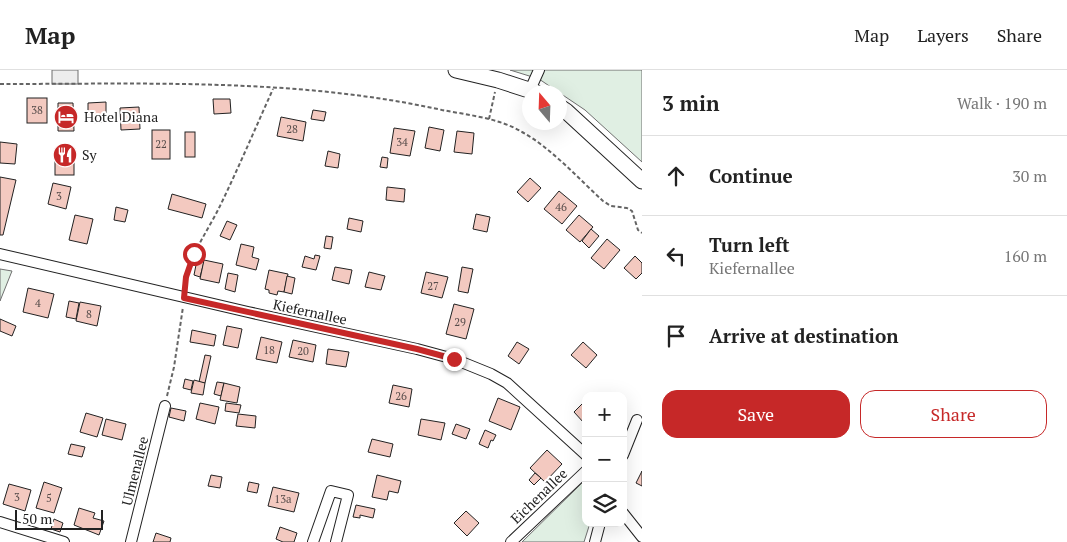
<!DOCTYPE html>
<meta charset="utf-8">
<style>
:root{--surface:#fff;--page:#f6f6f6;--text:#222;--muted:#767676;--line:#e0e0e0;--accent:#c62828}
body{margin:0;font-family:"PT Serif",serif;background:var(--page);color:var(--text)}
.controls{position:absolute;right:15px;bottom:15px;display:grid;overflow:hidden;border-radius:10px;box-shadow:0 5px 20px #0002}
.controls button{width:45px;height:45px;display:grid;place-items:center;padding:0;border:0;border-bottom:1px solid var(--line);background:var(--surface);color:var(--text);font:25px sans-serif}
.compass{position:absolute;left:522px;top:15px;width:45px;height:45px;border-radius:50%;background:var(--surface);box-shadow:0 5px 20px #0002;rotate:341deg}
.scale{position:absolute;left:15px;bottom:12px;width:88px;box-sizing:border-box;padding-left:5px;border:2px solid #222;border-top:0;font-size:14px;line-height:18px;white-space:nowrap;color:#222;-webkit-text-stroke:4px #fff;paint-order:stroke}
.stop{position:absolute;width:15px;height:15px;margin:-11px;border:4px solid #c62828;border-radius:50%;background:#fff}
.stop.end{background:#c62828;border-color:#fff;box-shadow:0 1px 5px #0008}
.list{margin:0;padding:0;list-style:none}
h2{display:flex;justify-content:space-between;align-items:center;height:65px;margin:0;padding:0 20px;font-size:21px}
h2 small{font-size:16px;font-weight:400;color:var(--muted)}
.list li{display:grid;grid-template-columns:32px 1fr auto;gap:15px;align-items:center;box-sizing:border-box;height:80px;padding:0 20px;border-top:1px solid var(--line)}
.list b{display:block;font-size:19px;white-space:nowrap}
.list p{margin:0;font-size:16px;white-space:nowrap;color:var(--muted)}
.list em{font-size:16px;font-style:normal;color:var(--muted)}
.actions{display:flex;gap:10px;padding:15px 20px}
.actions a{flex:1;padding:11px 0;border:1px solid var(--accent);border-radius:15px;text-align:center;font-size:18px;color:var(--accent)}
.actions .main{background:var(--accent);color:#fff}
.icon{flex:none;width:28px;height:28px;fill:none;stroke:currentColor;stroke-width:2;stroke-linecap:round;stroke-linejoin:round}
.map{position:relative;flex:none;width:642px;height:472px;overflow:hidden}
header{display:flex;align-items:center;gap:30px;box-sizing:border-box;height:70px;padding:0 25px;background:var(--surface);border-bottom:1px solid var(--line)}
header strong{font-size:24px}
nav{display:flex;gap:28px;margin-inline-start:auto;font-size:18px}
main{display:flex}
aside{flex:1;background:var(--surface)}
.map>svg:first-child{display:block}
</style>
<header>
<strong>Map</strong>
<nav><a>Map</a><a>Layers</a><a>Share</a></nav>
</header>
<main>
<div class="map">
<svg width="642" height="472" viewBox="0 0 642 472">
<rect width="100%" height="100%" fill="#fff"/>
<g fill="#e0efe3" stroke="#6f6f6f">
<path d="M510,0H642V92L585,40L539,9Z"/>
<path d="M0,199L12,201L0,231Z"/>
<path d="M586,409V453H590L584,472H522Z"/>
</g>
<rect fill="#ededed" stroke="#6f6f6f" x="52" y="0" width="26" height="14"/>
<g fill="#f3c9c0" stroke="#222">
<rect x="27" y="28" width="20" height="25"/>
<path d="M213,29H230L231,43L214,44Z"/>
<path d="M106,32V52L88,53V33Z"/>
<path d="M58,33H73L74,61H58Z"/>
<path d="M139,37L140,59L121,60L120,38Z"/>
<path d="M313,40L326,42L324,51L311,49Z"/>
<path d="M281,47L306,52L303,71L277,66Z"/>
<path d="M429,57L444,60L440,81L425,78Z"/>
<path d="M394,58L415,61L410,86L390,83Z"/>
<rect x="152" y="60" width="18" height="29"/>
<path d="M457,61L474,63L472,84L454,82Z"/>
<rect x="185" y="62" width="10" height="25"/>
<path d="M0,72L17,74L15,94L0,93Z"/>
<rect x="55" y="80" width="19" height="25"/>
<path d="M328,81L340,84L338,98L325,96Z"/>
<path d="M382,87L388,88L387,98L380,97Z"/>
<path d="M0,107L16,110L3,165H0Z"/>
<path d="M530,108L541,118L528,132L517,122Z"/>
<path d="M53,113L71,117L66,139L48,134Z"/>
<path d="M387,117L405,119L404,132L386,130Z"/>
<path d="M559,121L577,136L562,154L544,139Z"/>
<path d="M172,124L206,134L202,148L168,139Z"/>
<path d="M116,137L128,140L125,152L114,150Z"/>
<path d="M476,144L490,147L487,162L473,159Z"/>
<path d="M75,145L93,149L87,174L69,170Z"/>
<path d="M579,145L593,157L580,172L566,160Z"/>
<path d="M349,148L363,151L361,162L347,159Z"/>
<path d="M227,151L237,155L230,170L220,166Z"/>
<path d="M591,159L599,166L589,178L582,171Z"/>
<path d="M326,166L333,167L331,179L324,178Z"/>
<path d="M607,169L620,180L604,199L591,188Z"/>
<path d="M241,174L254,177L252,187L259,189L256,200L236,195Z"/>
<path d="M315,185L320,186L316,200L302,197L305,186L314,189Z"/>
<path d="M635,186L642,193V203L636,209L624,198Z"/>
<path d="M197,190L204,192L200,207L194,205Z"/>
<path d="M204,190L223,194L219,213L200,209Z"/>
<path d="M335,197L352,200L349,214L332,210Z"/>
<path d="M462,197L473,199L468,223L458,221Z"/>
<path d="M269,200L288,204L284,222L278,221L277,225L269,223V220L265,219Z"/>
<path d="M369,202L385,206L381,220L365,217Z"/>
<path d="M426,202L448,207L442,228L421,223Z"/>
<path d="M228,203L238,205L235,222L225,219Z"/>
<path d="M287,206L295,208L292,224L284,222Z"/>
<path d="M28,218L54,224L48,248L23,242Z"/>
<path d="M69,231L79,233L76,249L66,247Z"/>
<path d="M80,232L101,236L97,256L76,251Z"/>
<path d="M454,234L474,239L466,269L446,264Z"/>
<path d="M0,249L16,256L12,266L0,261Z"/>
<path d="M227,256L242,259L238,278L223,275Z"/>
<path d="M192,260L216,265L214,276L190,272Z"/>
<path d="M261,267L282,272L277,293L256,289Z"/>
<path d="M293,270L316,275L313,292L289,287Z"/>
<path d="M517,272L529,279L519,294L508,286Z"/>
<path d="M583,272L597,285L586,298L571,285Z"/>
<path d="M328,279L349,282L346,297L326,294Z"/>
<path d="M205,285L211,286L205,313L199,312Z"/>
<path d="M185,309L193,311L191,320L183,318Z"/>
<path d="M194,310L205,313L203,325L191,323Z"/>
<path d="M217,312L224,313L221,326L214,324Z"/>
<path d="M224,313L240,317L237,333L220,330Z"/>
<path d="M393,315L412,319L409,337L389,333Z"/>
<path d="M498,328L520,337L511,360L489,351Z"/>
<path d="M586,330V352L584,353L574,342Z"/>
<path d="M200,333L219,337L215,354L196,349Z"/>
<path d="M226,333L241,335L239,343L225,341Z"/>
<path d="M171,338L186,341L184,351L169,347Z"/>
<path d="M86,343L103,348L97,367L80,362Z"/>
<path d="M238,344L256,346L255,358L236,356Z"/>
<path d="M106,349L126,354L122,370L102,365Z"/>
<path d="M421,349L445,353L441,370L418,365Z"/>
<path d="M456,354L470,359L466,369L452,364Z"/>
<path d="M485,360L496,365L493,371L491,370L488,378L479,374Z"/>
<path d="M372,369L393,374L390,387L368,382Z"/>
<path d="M71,374L85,377L82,387L68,384Z"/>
<path d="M547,380L562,394L545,412L530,398Z"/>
<path d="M642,401V416L636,413Z"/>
<path d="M535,403L541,408L534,415L529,410Z"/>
<path d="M211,405L222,407L220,418L208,416Z"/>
<path d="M377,405L401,411L398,423L389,421L387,430L372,427Z"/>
<path d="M44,412L62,418L54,443L36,438Z"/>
<path d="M249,412L259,414L257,423L247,421Z"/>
<path d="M9,414L31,420L25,441L3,434Z"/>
<path d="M273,417L299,423L294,442L268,436Z"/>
<path d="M356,435L375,439L373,448L360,445V448L353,447Z"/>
<path d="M79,438L95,443L93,448L104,451L99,465L74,455Z"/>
<path d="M466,441L479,453L467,466L454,453Z"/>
<path d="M54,449L63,453L60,462L51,459Z"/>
<path d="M280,457L297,463L294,472H283L276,469Z"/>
<path d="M156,463L171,468L170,472H153Z"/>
</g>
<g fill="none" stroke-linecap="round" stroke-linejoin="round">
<g stroke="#222" stroke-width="12">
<g id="street">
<path d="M530,20L539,0"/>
<path d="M0,184L248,242L417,279L454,289L491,304L507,313L586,385"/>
<path d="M623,385L637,350"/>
<path d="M623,443L642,467"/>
<path d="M0,452L64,472"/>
<path d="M131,472L165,336"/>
<path d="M313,472L331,421L348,425L336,472"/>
<path d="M511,472L586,401"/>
<path d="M595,472L600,453"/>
</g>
</g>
<g stroke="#222" stroke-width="17">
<g id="secondary">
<path d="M456,0L498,10L535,22"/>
<path d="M560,37L566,41L642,111"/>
</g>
</g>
<g stroke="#646464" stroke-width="2" stroke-dasharray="4 2.5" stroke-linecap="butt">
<path d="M0,14C147,14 298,8 442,40C468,45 499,48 522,62C550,77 579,109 603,131L611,136L627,138L632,141L638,160L642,163"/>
<path d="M489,49L495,22"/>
<path d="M185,215C188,188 207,162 219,138C238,99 255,59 273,19"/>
<path d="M167,326L174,297L183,237"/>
</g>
<use href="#street" stroke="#fff" stroke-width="10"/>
<use href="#secondary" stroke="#fff" stroke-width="15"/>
</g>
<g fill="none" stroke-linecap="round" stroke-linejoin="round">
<path stroke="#c62828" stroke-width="6" d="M194,184L186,207L184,228L417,279L454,289"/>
</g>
<defs>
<g id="hotel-disc" transform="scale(1.25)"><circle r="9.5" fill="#c62828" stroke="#fff"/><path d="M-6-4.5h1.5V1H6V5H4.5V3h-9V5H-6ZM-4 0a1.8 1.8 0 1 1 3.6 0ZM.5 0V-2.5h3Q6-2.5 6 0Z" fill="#fff"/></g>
<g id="restaurant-disc" transform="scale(1.25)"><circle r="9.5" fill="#c62828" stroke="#fff"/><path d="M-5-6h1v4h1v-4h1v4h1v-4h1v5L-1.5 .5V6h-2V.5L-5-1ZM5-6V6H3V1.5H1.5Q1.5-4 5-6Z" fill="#fff"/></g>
</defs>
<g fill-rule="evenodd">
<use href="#hotel-disc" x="66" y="47"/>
<use href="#restaurant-disc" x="65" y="85"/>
</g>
<g text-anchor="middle" stroke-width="4" stroke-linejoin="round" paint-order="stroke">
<g font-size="11" fill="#564c4a">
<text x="37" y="44">38</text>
<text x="292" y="63">28</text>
<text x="402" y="76">34</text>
<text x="161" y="78">22</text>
<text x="59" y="130">3</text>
<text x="561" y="141">46</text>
<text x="433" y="220">27</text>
<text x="38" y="237">4</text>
<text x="89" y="248">8</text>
<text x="460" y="256">29</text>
<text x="269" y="284">18</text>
<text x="303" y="285">20</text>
<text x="401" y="330">26</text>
<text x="17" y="431">3</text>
<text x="49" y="432">5</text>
<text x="283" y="433">13a</text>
</g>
<g font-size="14" fill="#222" stroke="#fff" text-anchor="start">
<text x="84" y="52">Hotel Diana</text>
<text x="82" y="90">Sy</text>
</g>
<g font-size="14" fill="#222" stroke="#fff">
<text transform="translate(310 242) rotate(12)" y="5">Kiefernallee</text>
<text transform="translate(135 401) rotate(-76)" y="5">Ulmenallee</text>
<text transform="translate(539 426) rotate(-44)" y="5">Eichenallee</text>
</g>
</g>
</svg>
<div class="controls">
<button>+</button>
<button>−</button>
<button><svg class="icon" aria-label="layers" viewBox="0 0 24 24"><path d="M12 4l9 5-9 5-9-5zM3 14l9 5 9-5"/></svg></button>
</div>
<svg class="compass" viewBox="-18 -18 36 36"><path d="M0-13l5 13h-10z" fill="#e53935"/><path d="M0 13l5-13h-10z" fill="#767676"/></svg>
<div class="scale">50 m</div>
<div class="stop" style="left:194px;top:184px"></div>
<div class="stop end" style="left:454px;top:289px"></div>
</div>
<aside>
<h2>3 min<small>Walk · 190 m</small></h2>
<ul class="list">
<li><svg class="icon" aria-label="ahead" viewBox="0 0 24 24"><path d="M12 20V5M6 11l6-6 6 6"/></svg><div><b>Continue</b></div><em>30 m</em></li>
<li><svg class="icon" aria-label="left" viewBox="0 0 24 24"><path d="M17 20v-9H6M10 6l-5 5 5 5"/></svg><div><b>Turn left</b><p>Kiefernallee</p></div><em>160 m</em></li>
<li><svg class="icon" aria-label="arrive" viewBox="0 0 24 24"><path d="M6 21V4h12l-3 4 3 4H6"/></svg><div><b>Arrive at destination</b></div></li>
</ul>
<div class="actions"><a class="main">Save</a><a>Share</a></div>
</aside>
</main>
